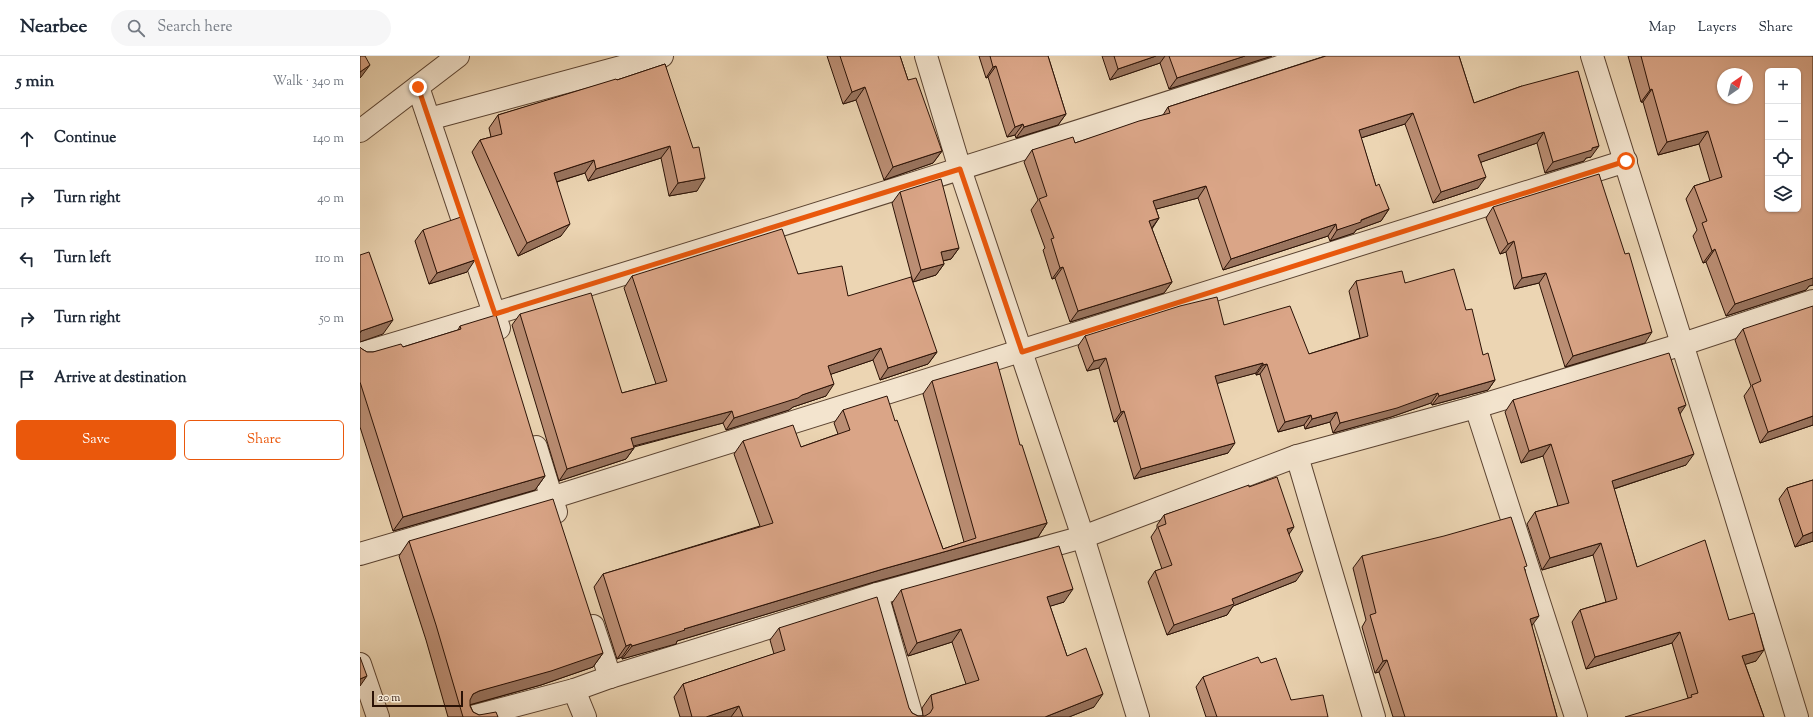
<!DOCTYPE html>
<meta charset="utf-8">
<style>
:root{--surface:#fff;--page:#f6f6f7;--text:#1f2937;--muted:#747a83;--line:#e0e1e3;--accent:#ea580c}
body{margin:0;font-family:"Sorts Mill Goudy",serif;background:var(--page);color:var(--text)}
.controls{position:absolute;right:12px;top:12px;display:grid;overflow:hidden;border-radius:6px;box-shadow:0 1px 3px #0004}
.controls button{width:36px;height:36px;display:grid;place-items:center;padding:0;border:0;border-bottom:1px solid var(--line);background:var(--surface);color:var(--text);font:20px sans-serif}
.compass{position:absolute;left:1357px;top:12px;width:36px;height:36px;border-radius:50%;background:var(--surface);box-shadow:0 1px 3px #0004;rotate:35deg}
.scale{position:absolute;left:12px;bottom:10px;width:91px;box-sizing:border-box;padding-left:4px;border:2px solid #2b1206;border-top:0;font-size:11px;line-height:14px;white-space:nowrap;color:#2b1206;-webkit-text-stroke:3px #f3e4ce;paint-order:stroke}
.stop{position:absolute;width:12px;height:12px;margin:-9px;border:3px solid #ea580c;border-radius:50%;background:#fff}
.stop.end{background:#ea580c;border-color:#fff;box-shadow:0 1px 4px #0008}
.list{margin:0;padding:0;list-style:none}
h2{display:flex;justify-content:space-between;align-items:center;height:52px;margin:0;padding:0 16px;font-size:17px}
h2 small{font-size:13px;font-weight:400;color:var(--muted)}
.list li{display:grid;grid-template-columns:26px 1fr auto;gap:12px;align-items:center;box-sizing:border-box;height:60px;padding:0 16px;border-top:1px solid var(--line)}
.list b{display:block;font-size:15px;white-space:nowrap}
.list em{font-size:13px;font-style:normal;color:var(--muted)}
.actions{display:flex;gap:8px;padding:12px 16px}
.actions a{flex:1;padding:9px 0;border:1px solid var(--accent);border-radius:6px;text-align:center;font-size:14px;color:var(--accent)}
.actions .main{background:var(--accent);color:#fff}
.icon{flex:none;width:22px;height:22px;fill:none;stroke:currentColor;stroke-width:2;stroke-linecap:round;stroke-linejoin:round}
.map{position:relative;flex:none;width:1453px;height:661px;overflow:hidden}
header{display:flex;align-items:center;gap:24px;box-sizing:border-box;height:56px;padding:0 20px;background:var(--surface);border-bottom:1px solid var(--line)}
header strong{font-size:19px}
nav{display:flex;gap:22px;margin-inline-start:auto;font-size:14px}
.search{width:280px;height:36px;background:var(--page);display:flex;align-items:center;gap:10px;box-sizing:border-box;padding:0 14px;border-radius:22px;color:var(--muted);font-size:15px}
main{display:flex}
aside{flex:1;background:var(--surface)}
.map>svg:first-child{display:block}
</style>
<header>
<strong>Nearbee</strong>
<div class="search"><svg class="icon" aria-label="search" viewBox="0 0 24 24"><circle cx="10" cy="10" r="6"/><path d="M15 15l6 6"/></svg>Search here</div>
<nav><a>Map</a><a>Layers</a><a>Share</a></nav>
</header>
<main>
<aside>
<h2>5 min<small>Walk · 340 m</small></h2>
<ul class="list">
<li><svg class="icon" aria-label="ahead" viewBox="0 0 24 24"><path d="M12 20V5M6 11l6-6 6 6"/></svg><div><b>Continue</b></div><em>140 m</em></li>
<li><svg class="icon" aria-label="right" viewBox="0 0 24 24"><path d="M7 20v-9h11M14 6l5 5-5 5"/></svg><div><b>Turn right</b></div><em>40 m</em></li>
<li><svg class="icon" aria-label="left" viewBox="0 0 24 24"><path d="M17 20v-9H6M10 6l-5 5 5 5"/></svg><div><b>Turn left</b></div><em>110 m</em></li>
<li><svg class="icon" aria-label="right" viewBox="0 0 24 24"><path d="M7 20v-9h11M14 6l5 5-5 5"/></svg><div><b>Turn right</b></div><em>50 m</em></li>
<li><svg class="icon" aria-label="arrive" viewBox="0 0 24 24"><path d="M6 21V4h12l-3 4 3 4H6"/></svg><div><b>Arrive at destination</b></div></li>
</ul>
<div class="actions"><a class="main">Save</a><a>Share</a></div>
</aside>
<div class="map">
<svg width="1453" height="661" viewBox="0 0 1453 661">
<rect width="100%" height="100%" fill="#ecd5b3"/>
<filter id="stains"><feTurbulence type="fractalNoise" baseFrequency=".005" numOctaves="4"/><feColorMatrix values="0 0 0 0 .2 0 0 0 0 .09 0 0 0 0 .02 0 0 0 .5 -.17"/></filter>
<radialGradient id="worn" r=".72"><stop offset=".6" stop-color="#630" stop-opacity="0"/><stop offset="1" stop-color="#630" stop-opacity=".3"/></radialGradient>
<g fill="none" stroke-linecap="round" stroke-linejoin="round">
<g stroke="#5b4331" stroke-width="24">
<g id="minor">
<path d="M566,0L600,113L723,481L778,661"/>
<path d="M1232,0L1370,441L1437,661"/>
<path d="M58,31L139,272"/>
<path d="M69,63L302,0"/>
<path d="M0,75L98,0"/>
<path d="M0,298C319,203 636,102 953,0"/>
<path d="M1116,351L1216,661"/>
<path d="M176,391L196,456"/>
<path d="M937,400L1014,661"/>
<path d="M0,498L191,442L1266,105"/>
<path d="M517,538L552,661"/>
<path d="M233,570L250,621"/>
<path d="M0,608L18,661"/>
<path d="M214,634L225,661"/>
<path d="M112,661L214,634L250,621L517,538L723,481L937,400L1116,351L1323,288L1453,245"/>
</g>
</g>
<use href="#minor" stroke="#f3e4ce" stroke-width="22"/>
</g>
<g fill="#bb8e74" stroke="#2b1206">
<path d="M467,0H540L548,24L582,95L573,107L524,124L496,44L483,48Z"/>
<path d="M619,0H688L706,58L698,69L656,82L655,79L647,81L628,21L626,22Z"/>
<path d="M742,0H912L809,33L800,7L750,24Z"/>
<path d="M965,0H1099L1114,47L1162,30L1231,101L1226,102L1224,105L1185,117L1177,87L1121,106L1118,132L1073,147L1045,68L1001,82L1016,130L1029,153L1021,165L996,174L994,177L970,185L968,180L863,214L838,142L796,153L799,162L792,173L812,226L804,237L710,266L695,222L692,223L683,194L685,192L671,154L678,144L664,106L672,94L715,87L803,59L808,51Z"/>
<path d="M1268,0H1453V229L1449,230L1446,234L1366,260L1346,206L1343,207L1333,180L1337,174L1326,143L1334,130L1350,125L1339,88L1298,99L1283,46H1281Z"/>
<path d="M305,8L337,135L309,140L301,102L228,125L225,117L197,126L201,180L158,200L112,96L120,84L131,81L129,72L138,59L257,24Z"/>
<path d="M540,136L599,192L591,203L583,205L584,208L576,219L553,226L532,147Z"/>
<path d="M1133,151L1285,287L1205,311L1179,227L1154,233L1146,196L1140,198L1126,162Z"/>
<path d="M63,174L107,216L69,228L55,185Z"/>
<path d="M438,218L488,240L577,296L568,308L520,324L513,304L471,318L466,340L433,351L429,354L366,374L363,367L274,391V392L266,403L199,425L152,269L160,258L262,337L296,328L264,232L272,220Z"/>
<path d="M996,225L1045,227L1106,254L1123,299L1135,324L1128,334L1072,349L1071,347L1031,361L973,377L970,366L945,373L944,369L918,376L900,318L896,319V317L857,327L868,397L774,423L757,365L754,366L739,312L727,315L718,290L725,280L864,269L949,298L1000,282L989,235Z"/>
<path d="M100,270L185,420L175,434L33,475L0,371V291L2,293L7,296H13L43,291L98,274Z"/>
<path d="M1383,273L1453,369L1400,387L1384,340L1391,330L1375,284Z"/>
<path d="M572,325L660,389L687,467L678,481L514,526L317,585L316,588H313L262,603V601L257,603L234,531L243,518L400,470L374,398L383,385L441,391L478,378L474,367L483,354L535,365L583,493L604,486L563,338Z"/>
<path d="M1153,344L1320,358L1326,409L1254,433L1277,511L1369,564L1396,605L1385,608L1404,661L1328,642L1312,587L1226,613L1212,566L1220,554L1246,546L1233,499L1182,514L1167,468L1175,456L1198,450L1183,400L1161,407L1145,356Z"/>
<path d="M1453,424V485L1435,491L1419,443L1427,432Z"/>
<path d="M889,431L929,478L936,525L873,550L867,559L807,579L788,526L795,515L802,513L791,481L797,472V469L804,459Z"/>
<path d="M49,485L243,597L233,611L181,629L110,649L113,656L119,659L138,661H88L66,584L39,500Z"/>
<path d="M1002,500L1165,513L1172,571L1197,661H1033L1019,616L1015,617L1002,571L1006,564L993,512Z"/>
<path d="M541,534L704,546L690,550L707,600L734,651L709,661H320L314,641L323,628L414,598L410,584L419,572L549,652L552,657L558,660H563L562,652L571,639L606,628L592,586L548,600L532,547Z"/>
<path d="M901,607L931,644L968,661H846L836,631L843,621Z"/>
</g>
<g fill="#99745e" stroke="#2b1206">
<path d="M796,0H805L800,7L750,24L758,13Z"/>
<path d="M885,0H912L809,33L817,22Z"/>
<path d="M10,9L1,21L0,22V16Z"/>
<path d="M636,10L628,21L626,22L633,11Z"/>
<path d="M505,31L496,44L483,48L492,36Z"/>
<path d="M1292,33L1283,46H1281L1290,34Z"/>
<path d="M1053,57L1045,68L991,85L999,74Z"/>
<path d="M706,58L698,69L656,82L664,71Z"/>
<path d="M663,68L655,79L647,81L655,71Z"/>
<path d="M1348,75L1339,88L1298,99L1307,86Z"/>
<path d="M1184,76L1177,87L1110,110L1118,99Z"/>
<path d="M310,90L301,102L228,125L236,113Z"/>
<path d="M1239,90L1231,101L1226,102L1224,105L1185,117L1193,106L1232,92Z"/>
<path d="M582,95L573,107L524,124L533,111Z"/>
<path d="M234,104L225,117L186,129L194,117Z"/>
<path d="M1126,121L1118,132L1073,147L1081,136Z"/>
<path d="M345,122L337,135L309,140L318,127Z"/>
<path d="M846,130L838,142L785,156L793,145Z"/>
<path d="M1029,153L1021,165L996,174L994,177L970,185L977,174Z"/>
<path d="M799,162L791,173L789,165Z"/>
<path d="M210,168L201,180L158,200L167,187Z"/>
<path d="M976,168L968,180L863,214L871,203Z"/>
<path d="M1154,185L1146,196L1140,198L1148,188Z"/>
<path d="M599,192L591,203L573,207L581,196Z"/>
<path d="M1355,193L1346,206L1343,207L1352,195Z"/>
<path d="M115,204L107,216L69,228L77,217Z"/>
<path d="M584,208L576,219L553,226L561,214Z"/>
<path d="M703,211L695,222L692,223L700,212Z"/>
<path d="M1186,217L1179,227L1154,233L1162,222Z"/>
<path d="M1453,221V229L1449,230L1446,234L1366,260L1375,248Z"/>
<path d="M812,226L804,237L710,266L718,255Z"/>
<path d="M33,264L23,278L0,286V277L1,275Z"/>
<path d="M1292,276L1285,287L1205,311L1213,300Z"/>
<path d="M521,292L513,304L460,322L468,310Z"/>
<path d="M577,296L568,308L520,324L528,312Z"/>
<path d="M746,302L739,312L727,315L734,305Z"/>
<path d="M903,307L896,317L848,330L855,320Z"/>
<path d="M907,308L900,318L896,319L903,309Z"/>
<path d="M1135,324L1128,334L1072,349L1079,340Z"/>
<path d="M474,328L466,340L433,351L429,354L366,374L374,362Z"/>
<path d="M1078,337L1071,347L1031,361L973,377L980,367Z"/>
<path d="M1326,349L1318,361V352Z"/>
<path d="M372,355L363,367L262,393L271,382Z"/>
<path d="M764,355L757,365L754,366L761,356Z"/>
<path d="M977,356L970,366L945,373L952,363Z"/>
<path d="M951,359L944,369L918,376L925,366Z"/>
<path d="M1453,360V369L1400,387L1408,376Z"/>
<path d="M875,387L868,397L774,423L781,413Z"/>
<path d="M1191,388L1183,400L1161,407L1169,395Z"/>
<path d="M274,392L266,403L199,425L207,413Z"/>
<path d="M1334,398L1326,409L1244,436L1252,425Z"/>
<path d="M185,420L175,434L33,475L43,461Z"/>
<path d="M687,467L678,481L514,526L317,585L316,588L262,603L272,590L324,573L523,513Z"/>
<path d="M934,471L927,481V473Z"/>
<path d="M1453,476V485L1435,491L1443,480Z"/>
<path d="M1241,487L1233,499L1182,514L1190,502Z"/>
<path d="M943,515L936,525L873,550L867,559L807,579L814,569L872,543Z"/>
<path d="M713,533L704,546L678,554L687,541Z"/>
<path d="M1179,560L1170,572V563Z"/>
<path d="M601,573L592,586L548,600L557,587Z"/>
<path d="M1320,576L1312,587L1226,613L1235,601Z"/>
<path d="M271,588L262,601L257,603L266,590Z"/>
<path d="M1404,594L1396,605L1374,612L1382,600Z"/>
<path d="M243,597L233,611L181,629L109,649L103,652L113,638L119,635Z"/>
<path d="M1027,604L1019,616L1015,617L1023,605Z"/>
<path d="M7,620L0,630V623Z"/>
<path d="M743,638L734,651L709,661H685Z"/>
<path d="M379,650L371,661H346Z"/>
</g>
<g fill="#daa587" stroke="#2b1206" fill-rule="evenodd">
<path d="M0,0H5L10,9L0,16Z"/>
<path d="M480,0H540L548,24L556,22L582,95L533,111L505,31L492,36Z"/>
<path d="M630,0H688L706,58L664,71L663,68L655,71L636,10L633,11Z"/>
<path d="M754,0H796L758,13Z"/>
<path d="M809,0H885L817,22Z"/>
<path d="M966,0H1099L1114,47L1162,30L1218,15L1239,90L1232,92V94L1193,106L1184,76L1118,99L1126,121L1081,136L1053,57L999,74L1016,130L1019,128L1029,153L1001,164V166L977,174L976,168L871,203L846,130L793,145L799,162L789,165L812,226L718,255L703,211L700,212L691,183L694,182L679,143L687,140L672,94L713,81L715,87L779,65L810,57L808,51Z"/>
<path d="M1281,0H1453V222L1375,248L1355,193L1352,195L1342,167L1347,165L1334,130L1362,121L1348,75L1307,86L1292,33L1290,34ZM1408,15H1438V153H1408ZM1363,18H1387V42H1363Z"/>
<path d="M305,8L333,92L339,91L345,122L318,127L310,90L236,113L234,104L194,117L210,168L167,187L120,84L142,78L138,59L256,23L257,24Z"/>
<path d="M1239,118L1265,198L1269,197L1292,276L1213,300L1186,217L1162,222L1154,185L1148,188L1133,151Z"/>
<path d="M581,123L599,192L581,196L584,208L561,214L540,136Z"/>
<path d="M101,161L115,204L77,217L63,174Z"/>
<path d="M422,173L438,218L482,210L488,240L551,221L577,296L528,312L521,292L468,310L474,328L442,339L438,342L374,362L372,355L271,382L274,392L207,413L160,258L231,237L262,337L307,325L272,220Z"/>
<path d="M9,196L33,264L1,275L0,277V199Z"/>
<path d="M1094,213L1106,254L1112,253L1123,299L1128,297L1135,324L1079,340L1078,337L1037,352L980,367L977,356L952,363L951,359L925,366L907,308L903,309V307L855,320L875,387L781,413L764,355L761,356L746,302L734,305L725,280L820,250L857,241L864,269L930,250L949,298L1008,280L996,225L1042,215L1045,227Z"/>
<path d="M1453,250V360L1408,376L1392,329L1401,325L1383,273Z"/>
<path d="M136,259L185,420L43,461L0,326V291L2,293L7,296H13L41,288L43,291L101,273L100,270Z"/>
<path d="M1309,297L1326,349L1318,352L1334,398L1252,425L1277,511L1345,484L1369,564L1394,557L1404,594L1382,600L1404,661H1265L1332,641L1331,639L1338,637L1320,576L1235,601L1220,554L1257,543L1241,487L1190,502L1175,456L1209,447L1191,388L1169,395L1153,344Z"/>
<path d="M637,306L660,389H662L687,467L523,513L324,573L325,574L322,575L272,590L271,588L266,590L243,518L413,467L383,385L433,369L441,391L490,374L483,354L527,340L535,365L537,364L583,493L616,482L572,325Z"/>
<path d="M917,421L934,471L927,473L943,515L872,543L874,548L814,569L795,515L812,509L798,471L806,468L804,459L889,429V431Z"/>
<path d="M1453,424V476L1443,480L1427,432Z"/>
<path d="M193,443L243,597L191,615L119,635L113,638L110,644V650L113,656L119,659L136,656L138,661H103L76,569L49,485Z"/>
<path d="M1151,461L1167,510L1164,511L1179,560L1170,563L1197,661H1045L1027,604L1023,605L1010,559L1016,557L1002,500L1084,480Z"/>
<path d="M699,490L713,533L687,541L707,600L726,592L743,638L685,661H383L379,650L346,661H332L323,628L425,594L419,572L517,541L549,652L552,657L558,660H565L570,657L573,652L571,639L619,624L601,573L557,587L541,534Z"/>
<path d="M0,601L7,620L0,623Z"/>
<path d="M898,601L901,607L916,602L931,644L963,639L968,661H857L843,621Z"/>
</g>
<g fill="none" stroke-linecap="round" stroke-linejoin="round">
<path stroke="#ea580c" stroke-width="5" d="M58,31L135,258L600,113L662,296L1266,105"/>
</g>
<rect width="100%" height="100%" filter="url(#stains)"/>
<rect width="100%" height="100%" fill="url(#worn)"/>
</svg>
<div class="controls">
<button>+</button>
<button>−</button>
<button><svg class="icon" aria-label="locate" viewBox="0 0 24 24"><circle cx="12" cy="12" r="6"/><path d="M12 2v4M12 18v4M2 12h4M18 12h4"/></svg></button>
<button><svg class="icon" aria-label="layers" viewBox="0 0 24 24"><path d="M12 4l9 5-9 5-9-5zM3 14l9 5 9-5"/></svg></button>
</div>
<svg class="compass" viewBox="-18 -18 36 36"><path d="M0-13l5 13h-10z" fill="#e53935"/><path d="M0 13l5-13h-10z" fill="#747a83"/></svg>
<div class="scale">20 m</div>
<div class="stop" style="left:1266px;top:105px"></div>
<div class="stop end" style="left:58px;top:31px"></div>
</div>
</main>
